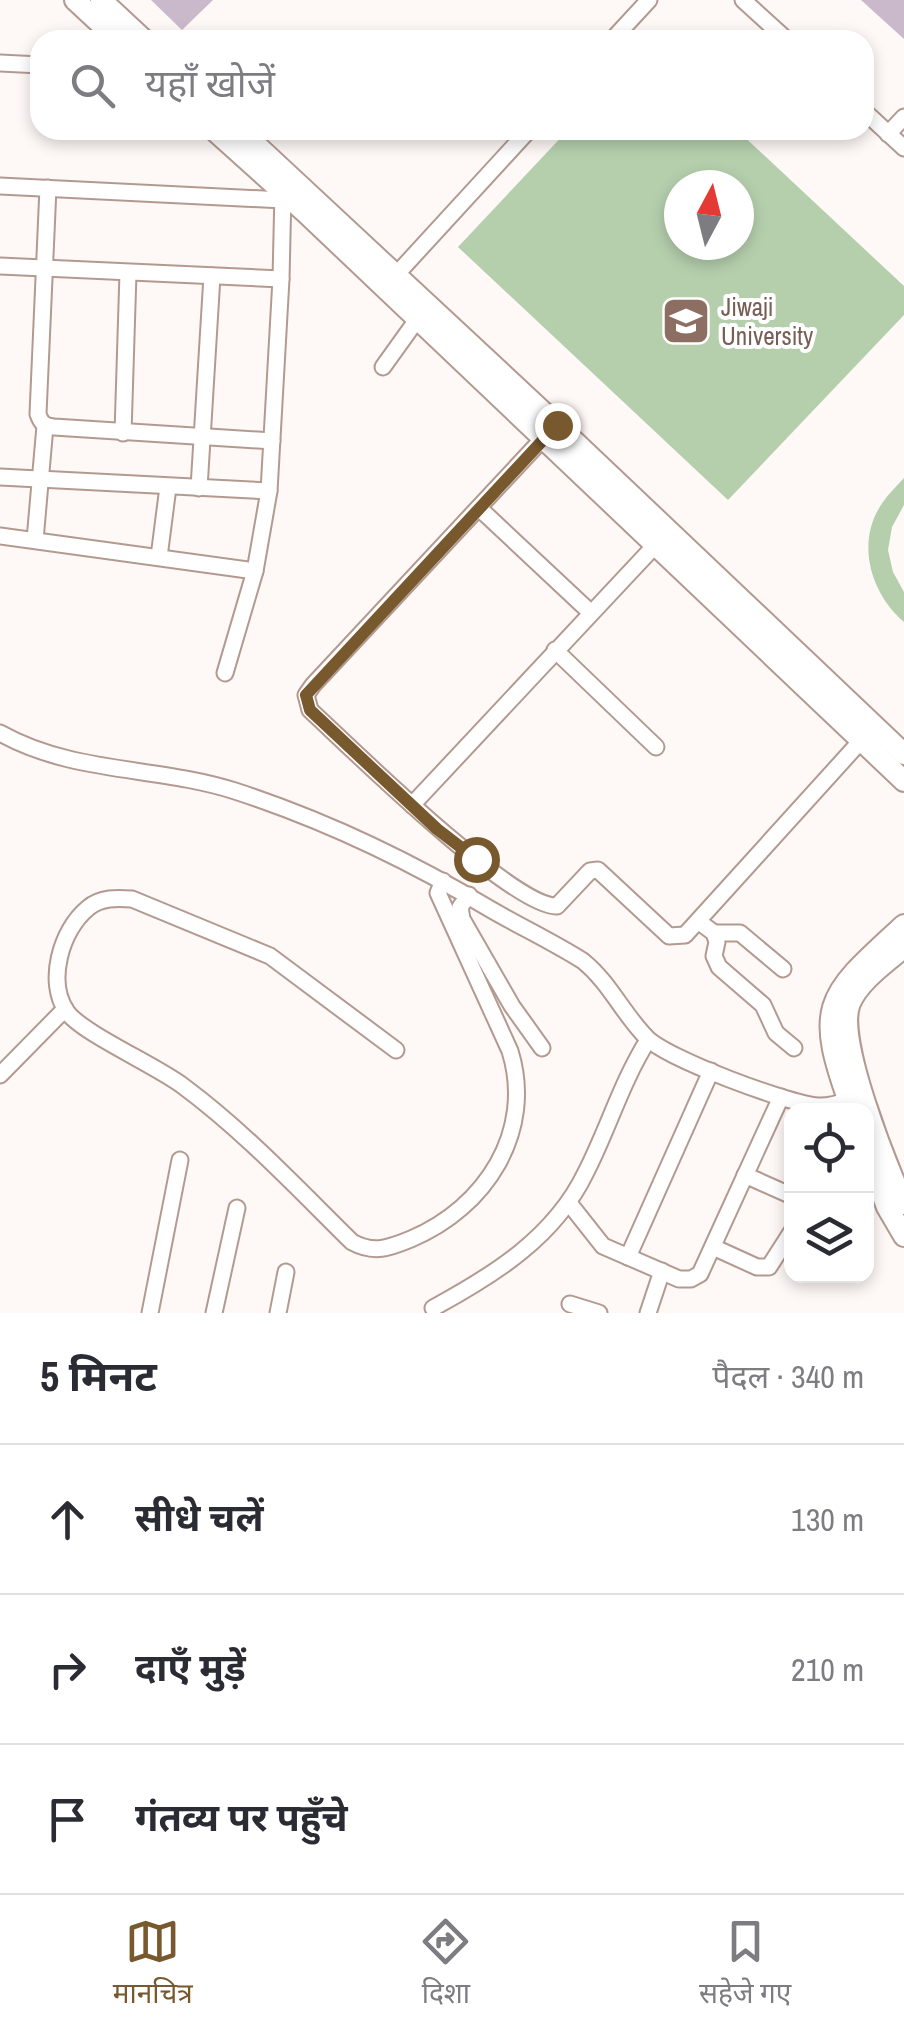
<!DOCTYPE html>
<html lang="hi">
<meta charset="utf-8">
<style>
:root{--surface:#fff;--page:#f2f2f3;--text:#2b2b33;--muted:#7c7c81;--line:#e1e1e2;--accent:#78592e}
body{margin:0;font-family:"Archivo Narrow","Noto Sans Devanagari",sans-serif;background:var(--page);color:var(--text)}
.controls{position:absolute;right:30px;bottom:30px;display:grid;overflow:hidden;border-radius:20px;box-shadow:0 5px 15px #0003}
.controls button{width:90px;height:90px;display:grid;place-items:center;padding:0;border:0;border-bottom:2px solid var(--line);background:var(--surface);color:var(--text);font:50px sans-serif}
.compass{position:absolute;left:664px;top:170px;width:90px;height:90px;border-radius:50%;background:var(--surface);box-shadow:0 5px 15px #0003;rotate:7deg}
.stop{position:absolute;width:30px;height:30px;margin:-22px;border:8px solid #78592e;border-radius:50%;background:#fff}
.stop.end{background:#78592e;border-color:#fff;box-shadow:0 2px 10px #0008}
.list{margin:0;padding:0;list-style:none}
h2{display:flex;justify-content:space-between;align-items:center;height:130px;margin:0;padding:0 40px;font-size:42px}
h2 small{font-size:32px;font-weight:400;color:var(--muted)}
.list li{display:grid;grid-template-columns:65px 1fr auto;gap:30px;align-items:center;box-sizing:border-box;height:150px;padding:0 40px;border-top:2px solid var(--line)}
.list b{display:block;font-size:38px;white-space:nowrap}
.list em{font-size:32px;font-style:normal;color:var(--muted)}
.icon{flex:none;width:55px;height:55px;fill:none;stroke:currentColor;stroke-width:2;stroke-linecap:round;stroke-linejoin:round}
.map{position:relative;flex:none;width:904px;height:1313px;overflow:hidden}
.search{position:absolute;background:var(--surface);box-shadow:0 5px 15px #0003;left:30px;right:30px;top:30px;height:110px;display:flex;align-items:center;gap:25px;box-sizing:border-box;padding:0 35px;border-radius:30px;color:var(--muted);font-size:38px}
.sheet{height:580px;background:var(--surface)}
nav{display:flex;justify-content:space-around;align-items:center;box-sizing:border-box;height:140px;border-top:2px solid var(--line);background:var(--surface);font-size:28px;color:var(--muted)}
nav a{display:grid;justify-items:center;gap:5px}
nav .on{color:var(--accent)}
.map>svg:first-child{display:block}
</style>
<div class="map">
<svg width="904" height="1313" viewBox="0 0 904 1313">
<rect width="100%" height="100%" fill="#fef8f6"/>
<g fill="#b5cfad" fill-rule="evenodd">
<path d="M568,130H737L904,286V315L728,500L458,247ZM679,185H739V245H679Z"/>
<path d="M904,478V505L892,527L888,550L893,572L904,592V622C870,593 855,541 883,502C889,493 897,486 904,478Z"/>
</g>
<g fill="#cab9cb">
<path d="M151,0H213L182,30Z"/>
<path d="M861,0H904V39Z"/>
</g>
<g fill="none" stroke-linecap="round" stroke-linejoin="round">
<g stroke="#b39a91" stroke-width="19">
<g id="minor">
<path d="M743,0L787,40"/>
<path d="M612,40L649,0"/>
<path d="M0,63L40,65"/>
<path d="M864,111L904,148"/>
<path d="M888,134L904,117"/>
<path d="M0,186L283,200"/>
<path d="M48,188L38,414C41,423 44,426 54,427L272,441"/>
<path d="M0,266L281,279"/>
<path d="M395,276L529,130"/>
<path d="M383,367L421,314"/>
<path d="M550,431L313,685L306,695L310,710C349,746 513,908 557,906L590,871L598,870L669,936L685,935L868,733"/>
<path d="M123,433L128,273"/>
<path d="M0,477L269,491L281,279L283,192"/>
<path d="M199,488L212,276"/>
<path d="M479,508L590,612"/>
<path d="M0,536L255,571"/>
<path d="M35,540L45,426"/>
<path d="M159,557L168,487"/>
<path d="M555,650L656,747"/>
<path d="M225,673L255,571L269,491"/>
<path d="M0,733C73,774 157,766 235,791C324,820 410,861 490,909C521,927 553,942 583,961C610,983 623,1014 647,1038C668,1059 786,1103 818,1106C831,1107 843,1102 855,1098"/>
<path d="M412,805L662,538"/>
<path d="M469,895L460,907L462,919L512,1006L542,1048"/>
<path d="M698,921L714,933L717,942L714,956L719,967L763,1005L776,1033L794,1048"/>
<path d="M714,933H740L783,969"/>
<path d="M396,1050L270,956L132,899C117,898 101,897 88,908C61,930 46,982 67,1012C82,1033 157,1066 183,1086C245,1132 297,1188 352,1242C374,1254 389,1248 411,1239C485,1208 535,1132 510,1051L438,893L443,881"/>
<path d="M0,1075L65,1009"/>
<path d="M745,1175L792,1196"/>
<path d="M569,1203L603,1246L679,1279H691L700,1274L781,1097"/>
<path d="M713,1247L757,1267H769L792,1231"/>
<path d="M628,1257L711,1071"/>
<path d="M570,1304L599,1313"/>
<path d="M433,1308C494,1275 555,1237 586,1172C608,1129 622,1081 648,1040"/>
<path d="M150,1313L180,1160"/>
<path d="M214,1313L237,1208"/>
<path d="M278,1313L286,1272"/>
<path d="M648,1313L662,1271"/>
</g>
</g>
<g stroke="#b39a91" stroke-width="24">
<g id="major">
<path d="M75,0L118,40"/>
<path d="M101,0L144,40"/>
<path d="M214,130L305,212L904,781"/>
<path d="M240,130L557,425L904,754"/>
<path d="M904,947C886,963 860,980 850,1003C835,1039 887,1166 904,1204"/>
<path d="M852,1110C813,1005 825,997 904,925"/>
<path d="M866,1150L887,1207L904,1236"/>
</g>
</g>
<use href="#minor" stroke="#fff" stroke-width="15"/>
<use href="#major" stroke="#fff" stroke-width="20"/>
</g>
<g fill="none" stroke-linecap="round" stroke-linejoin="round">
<path stroke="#78592e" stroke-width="12" d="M476,859L437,829L310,710L306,695L557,425"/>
</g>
<defs>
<g id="university-square" transform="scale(2.5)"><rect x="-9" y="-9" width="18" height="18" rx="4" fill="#8d6e63" stroke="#fff"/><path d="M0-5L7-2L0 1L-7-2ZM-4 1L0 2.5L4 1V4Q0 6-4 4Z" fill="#fff"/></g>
</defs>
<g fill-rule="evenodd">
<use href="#university-square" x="686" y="321"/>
</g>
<g text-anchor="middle" stroke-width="8" stroke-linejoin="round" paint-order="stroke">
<g font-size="25" fill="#785e54" stroke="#fff" text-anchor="start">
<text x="721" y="316">Jiwaji<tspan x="721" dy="29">University</tspan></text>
</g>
</g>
</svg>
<div class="controls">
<button><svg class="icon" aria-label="locate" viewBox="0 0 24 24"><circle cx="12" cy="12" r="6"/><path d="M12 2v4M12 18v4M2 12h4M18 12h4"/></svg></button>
<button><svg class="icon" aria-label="layers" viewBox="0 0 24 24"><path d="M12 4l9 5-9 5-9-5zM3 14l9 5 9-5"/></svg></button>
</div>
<svg class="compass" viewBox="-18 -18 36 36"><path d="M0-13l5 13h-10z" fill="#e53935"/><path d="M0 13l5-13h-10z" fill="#7c7c81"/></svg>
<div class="stop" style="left:476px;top:859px"></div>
<div class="stop end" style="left:557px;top:425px"></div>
<div class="search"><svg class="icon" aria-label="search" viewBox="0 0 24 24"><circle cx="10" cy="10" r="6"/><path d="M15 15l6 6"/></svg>यहाँ खोजें</div>
</div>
<section class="sheet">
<h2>5 मिनट<small>पैदल · 340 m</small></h2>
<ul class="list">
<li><svg class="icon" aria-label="ahead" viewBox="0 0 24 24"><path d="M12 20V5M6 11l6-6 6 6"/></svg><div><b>सीधे चलें</b></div><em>130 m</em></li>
<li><svg class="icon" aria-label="right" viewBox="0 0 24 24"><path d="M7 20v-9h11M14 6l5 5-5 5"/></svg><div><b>दाएँ मुड़ें</b></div><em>210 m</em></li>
<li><svg class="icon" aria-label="arrive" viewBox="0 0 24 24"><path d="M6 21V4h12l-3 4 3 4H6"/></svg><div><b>गंतव्य पर पहुँचे</b></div></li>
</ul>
</section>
<nav>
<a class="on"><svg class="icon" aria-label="map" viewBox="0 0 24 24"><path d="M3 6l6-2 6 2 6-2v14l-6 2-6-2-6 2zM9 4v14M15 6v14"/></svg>मानचित्र</a>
<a><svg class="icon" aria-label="directions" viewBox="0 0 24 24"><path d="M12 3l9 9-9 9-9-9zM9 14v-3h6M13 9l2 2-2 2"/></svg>दिशा</a>
<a><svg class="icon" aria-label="saved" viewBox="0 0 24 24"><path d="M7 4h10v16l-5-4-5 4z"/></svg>सहेजे गए</a>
</nav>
